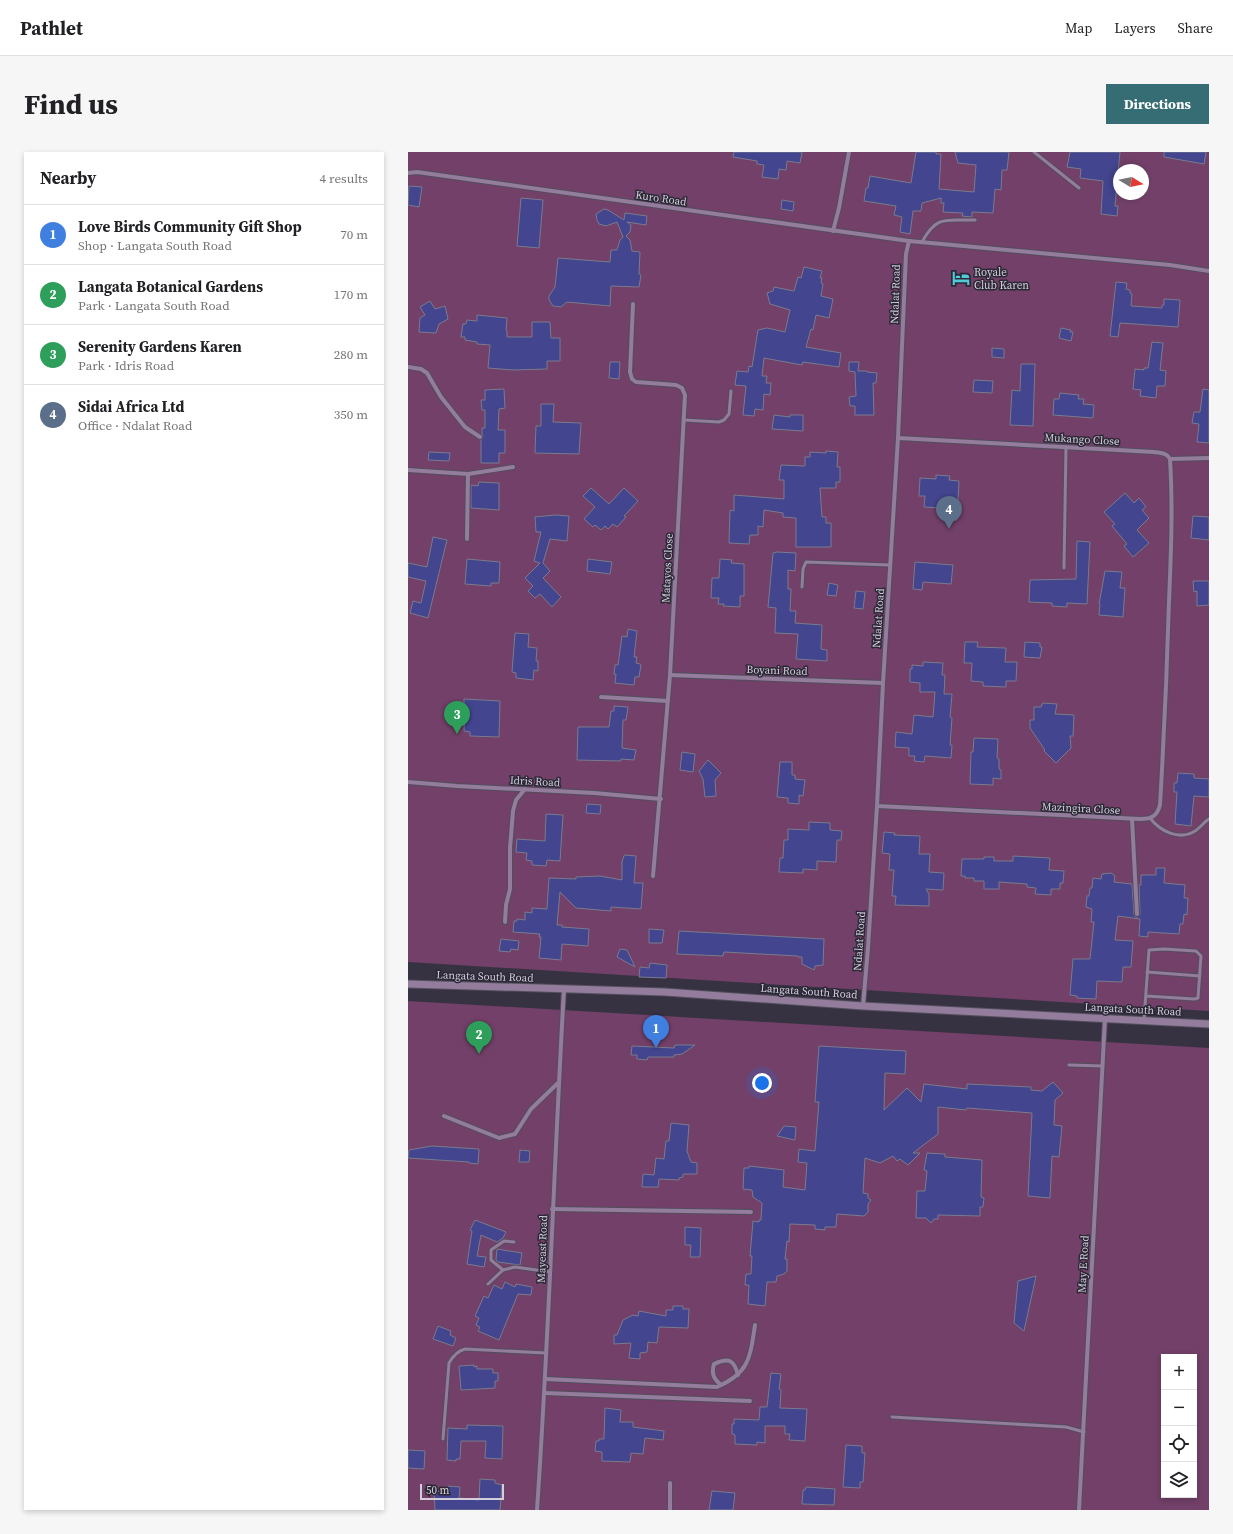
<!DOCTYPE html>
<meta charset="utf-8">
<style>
:root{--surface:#fff;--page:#f6f6f6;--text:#202124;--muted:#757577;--line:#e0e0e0;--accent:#366d75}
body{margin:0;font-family:"Source Serif 4",serif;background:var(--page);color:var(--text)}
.controls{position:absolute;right:12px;bottom:12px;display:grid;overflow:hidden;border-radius:0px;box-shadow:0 2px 6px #0003}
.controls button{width:36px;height:36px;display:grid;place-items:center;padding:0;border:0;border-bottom:1px solid var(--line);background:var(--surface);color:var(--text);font:20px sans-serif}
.compass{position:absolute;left:705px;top:12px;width:36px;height:36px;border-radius:50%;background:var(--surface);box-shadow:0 2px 6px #0003;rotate:100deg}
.scale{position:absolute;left:12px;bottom:10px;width:84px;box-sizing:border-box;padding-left:4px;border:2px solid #d2cfda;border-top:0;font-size:11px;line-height:14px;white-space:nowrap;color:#d2cfda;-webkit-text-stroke:3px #2c2837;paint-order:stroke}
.you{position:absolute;left:354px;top:931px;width:14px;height:14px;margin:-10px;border:3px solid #fff;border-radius:50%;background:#1a73e8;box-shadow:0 0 0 6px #1a73e833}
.badge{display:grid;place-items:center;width:26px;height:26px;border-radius:50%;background:var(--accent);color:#fff;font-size:13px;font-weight:700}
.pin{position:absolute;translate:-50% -33px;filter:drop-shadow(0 1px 2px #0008)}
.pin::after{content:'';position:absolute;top:21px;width:14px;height:12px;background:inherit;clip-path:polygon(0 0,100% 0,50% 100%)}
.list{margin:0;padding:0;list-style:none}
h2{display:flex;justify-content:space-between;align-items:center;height:52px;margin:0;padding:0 16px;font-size:17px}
h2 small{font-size:13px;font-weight:400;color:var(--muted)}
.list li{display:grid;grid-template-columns:26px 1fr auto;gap:12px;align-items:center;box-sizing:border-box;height:60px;padding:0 16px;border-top:1px solid var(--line)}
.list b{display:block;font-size:15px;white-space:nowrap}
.list p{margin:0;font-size:13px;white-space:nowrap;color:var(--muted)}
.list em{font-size:13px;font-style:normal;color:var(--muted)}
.icon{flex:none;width:22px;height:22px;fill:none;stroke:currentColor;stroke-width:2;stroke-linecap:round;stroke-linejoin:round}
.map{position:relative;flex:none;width:801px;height:1358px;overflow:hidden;border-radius:0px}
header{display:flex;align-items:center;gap:24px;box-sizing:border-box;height:56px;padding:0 20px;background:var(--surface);border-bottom:1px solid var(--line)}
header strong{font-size:19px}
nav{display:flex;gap:22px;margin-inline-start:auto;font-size:14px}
.intro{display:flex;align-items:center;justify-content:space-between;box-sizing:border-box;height:96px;padding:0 24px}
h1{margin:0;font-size:28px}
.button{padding:10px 18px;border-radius:0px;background:var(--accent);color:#fff;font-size:14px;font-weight:700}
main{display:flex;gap:24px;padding:0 24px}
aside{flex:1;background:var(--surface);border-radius:0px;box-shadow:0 2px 6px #0003}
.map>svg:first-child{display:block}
</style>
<header>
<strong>Pathlet</strong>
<nav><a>Map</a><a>Layers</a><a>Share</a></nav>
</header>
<div class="intro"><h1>Find us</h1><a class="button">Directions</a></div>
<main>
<aside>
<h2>Nearby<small>4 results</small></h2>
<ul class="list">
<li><span class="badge" style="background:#3f7fe0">1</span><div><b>Love Birds Community Gift Shop</b><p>Shop · Langata South Road</p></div><em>70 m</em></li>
<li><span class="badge" style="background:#2e9e5b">2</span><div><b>Langata Botanical Gardens</b><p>Park · Langata South Road</p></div><em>170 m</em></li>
<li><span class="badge" style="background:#2e9e5b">3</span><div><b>Serenity Gardens Karen</b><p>Park · Idris Road</p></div><em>280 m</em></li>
<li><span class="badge" style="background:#5c6f8a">4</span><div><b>Sidai Africa Ltd</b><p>Office · Ndalat Road</p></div><em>350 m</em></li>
</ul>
</aside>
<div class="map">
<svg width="801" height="1358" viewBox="0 0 801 1358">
<rect width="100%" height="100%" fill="#363242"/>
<g fill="#724068" fill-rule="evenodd">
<path d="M0,0H801V859L0,810ZM711,18H735V42H711Z"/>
<path d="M0,849L801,896V1358H0ZM756,1205H786V1343H756Z"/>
</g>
<g fill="#43458e" stroke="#797b8e">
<path d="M326,0H394L392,11L379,9L378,18L371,17L370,27L354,25L356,13L349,12V9L325,5Z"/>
<path d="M508,0H528V2H533L531,37L566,40L568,13L550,11L547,0H601L599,18H594L593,38L587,37L585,61L564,60V65L554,64L555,61L535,60L536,51H533V46L514,51L513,59H505L502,82L492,80L494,65L486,63L488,54L456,49L458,36H460L462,24L503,31Z"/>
<path d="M662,0H712L707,54H710L709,64L693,62L695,29L672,26L673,17L659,15Z"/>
<path d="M756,0H798L796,12L756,5Z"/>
<path d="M1,34L14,35L11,55L0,53Z"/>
<path d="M113,46L135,48L131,96L109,94Z"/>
<path d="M374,48L386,50L385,59L373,57Z"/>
<path d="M196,57L200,58L216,68L217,61L239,64L238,73L219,70L223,73L222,80L218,84L222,88L224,99L232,100L231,122L233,123L231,135L203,134L202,154L159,150L153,155L145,154L141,148V144L147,135L150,106L202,110L203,98H209L212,88L215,85L209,70L198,74L191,72L189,68L188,62Z"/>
<path d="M396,115L414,119L412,126H414L413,131L415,132L413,144L425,147L421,166L408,163L405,178L403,177L398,195L433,201L431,215L395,210L394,213L356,206L354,224H359L358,231H363L362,243L356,242L355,258L347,257L346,264L335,263L338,234L327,233L329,219L340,220L341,214L344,215L350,178L359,176L377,180L382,158L362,152L359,141L365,139L366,135L386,139L390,125L393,126Z"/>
<path d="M708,130L719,131L718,137L722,138V141L724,142L723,154L754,156V153H756V147L772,148L770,175L712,171L710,185L702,184Z"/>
<path d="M22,149L27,157L37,154L40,167L31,172L28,181L11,180L12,166L17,163L12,155Z"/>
<path d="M69,163L99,166L98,178L99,179V185H124V170H142L143,186H152V209H139V217L105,218L80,216L82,193L69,192V190L57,188V185H53L55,172H58L59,168L69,169Z"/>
<path d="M653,176L663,178L662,180H665L663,189L651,186Z"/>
<path d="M744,190L755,191L752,218L758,219L757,234H749L748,246L732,244L733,238L725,237L727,217L736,218V216H740Z"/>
<path d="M584,196L596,197V206L584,205Z"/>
<path d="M202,210H212L211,227L201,226Z"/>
<path d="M441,210H451L450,219H459V220L469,221L468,231H465L466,263H447V254H442L441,245L448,244L447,220L441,219Z"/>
<path d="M613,212H627L625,274L602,273L604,238L612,239Z"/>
<path d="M566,228L585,229L584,241L565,240Z"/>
<path d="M96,237L97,256L91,257L90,278H97V301H91V311H73V288L75,285L74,282V276H77V258H74L73,248H77V238Z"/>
<path d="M795,237L801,238V291L789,290L791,272L784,271L786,260H792Z"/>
<path d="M652,241L671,243L670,247H676L675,252L686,253L685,266L645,263L646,247H651Z"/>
<path d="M133,252H146L145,270L173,271L171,302L127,301L128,274H133Z"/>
<path d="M366,263L382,265V263H395V279L364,277Z"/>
<path d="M418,299L430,300L429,315H432V330H428V336H412L414,365H418V371H423V395H388V366L375,365V361L356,358L355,375L350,374V383H342L341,392L321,391L322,358L326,359V343L376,347V328H371L373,313L397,314V305H402V300L418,301Z"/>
<path d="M21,300L42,301L41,309L20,308Z"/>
<path d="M528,323L542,324L541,328L551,329L549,368L535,367V356L516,355L517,344H511L512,326L528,327Z"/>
<path d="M71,330L91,331V358L63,356V333L70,334Z"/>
<path d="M183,336L201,352L216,336L230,349L216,364L218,365L209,375L205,372L200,377L197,374L193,378L187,373L185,375L176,367L187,355L175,344Z"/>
<path d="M717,341L726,351L731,346L738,355L734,358L741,366L729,378L741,391L725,405L716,394L719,392L704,374L707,372L696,360Z"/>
<path d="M147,363L161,364L159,389L142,387L135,411L142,419L135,426L153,445L144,455L132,442L127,446L120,439L125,434L117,426L132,411L126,409L133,380H128L127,365Z"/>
<path d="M785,364L801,365V388L783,386Z"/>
<path d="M25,385L39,388L20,466L2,461L5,449L13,451L18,429L0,425V411L19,415Z"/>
<path d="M669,389L682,390L679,452L659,451V455L644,454V451L621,450L622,428L668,427Z"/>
<path d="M369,400L388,401L387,419L380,418V437H383L382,459H388L387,471L414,473L413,497L419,498V509L388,507L390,482L367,481L368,456L360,455L365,401Z"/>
<path d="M59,407L92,410L91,431H83V434L57,432Z"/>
<path d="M180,407L204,410L202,422L179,419Z"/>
<path d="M312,407L324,408L323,411L336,412V444H332V455L315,454L316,452H310L311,446H303L304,426H311Z"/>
<path d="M507,410L545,413L543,432L515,430L514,438L505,437Z"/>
<path d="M697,419L714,420L712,436H717L715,465L691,463L692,452H691Z"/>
<path d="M785,429H801V453L789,454V439L786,440Z"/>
<path d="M421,431L430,433L428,444L419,443Z"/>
<path d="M448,439L457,440L455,457L446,456Z"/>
<path d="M220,477L229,479L226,505H229L228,511L232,512L233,513L231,525H227L226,533L207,531L208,522H206L207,513H210L214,484L219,485Z"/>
<path d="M107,481L121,482L120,495L129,496L128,509H130V519L126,518L125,528L108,526V521L104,520Z"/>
<path d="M557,490H570L569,495L598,496L597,510H609L608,529H598V535L575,534V530L563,529L564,511H556Z"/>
<path d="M617,490L632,491V495H634L632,506L616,505Z"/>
<path d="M515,510L535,511L534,523H537L536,542H544L542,565L544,566L542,593H544L543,606L517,604L516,610L506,609L507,604H501V596L487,595L488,580L504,582L506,563L525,565L527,540H512V531L502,530V517H504V513L515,514Z"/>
<path d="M56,547L92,549L91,585L62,584V580L56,579L57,556H56Z"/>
<path d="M635,551L649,552L647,562L666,563L665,584H662L663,596L648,611L636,599L637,598L622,576V568H626V555H633L634,552H635Z"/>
<path d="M206,554L220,555L218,568H215L214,596L228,598L226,608L213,607V609L169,608L170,575H201L203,559H206Z"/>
<path d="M566,586L590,587L589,606L591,607V617L593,618V627L585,626V633L562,632L563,600H565Z"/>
<path d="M274,600L287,602L285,620L272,618Z"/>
<path d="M300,608L313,621L307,628L308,644L297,645L295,627L291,619Z"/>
<path d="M372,610H384V623H387V627L397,628L395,644L391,643V652L380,651V646L369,645Z"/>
<path d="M770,621L786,622V626L801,627V645L786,644L783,674L767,672L769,640H766V631H769Z"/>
<path d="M179,652L193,653L192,662L178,661Z"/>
<path d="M138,662L155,663L152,709L139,708L138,714L124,713V709L118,708L119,701L108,700L109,687L137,689Z"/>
<path d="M401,670L422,671V678L434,679L433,688H429L428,710L409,709V718L395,717V721L371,720L372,706H375L376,688H380V677L401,678Z"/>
<path d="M476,680L487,681L486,683L512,684L511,702H522L521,720L536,721L535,738L518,737L521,742V754L487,753L488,744H484L486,718H481L482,702L474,701Z"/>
<path d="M217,703L228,704L226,731H235L233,757L203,755V759L168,756L152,740L149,773H154V775L181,777L180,794L154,792L153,808L131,806L133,785H131L132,782L105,780L106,769H109V767L117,768V760L124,761V756L139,757L141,726L168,727V725L192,724L214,728V710L216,704Z"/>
<path d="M605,704L642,706L641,718L656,719L655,731H652V737H643V743L627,742L628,736L619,735V732L591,730V737H576V729H566V726H557V724H553L554,707H576V705H586V709H605Z"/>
<path d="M748,716H757L756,731L777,733L776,746H780L779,763L776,762L775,772H772L771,782L740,780V785L731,784L732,767L710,764L707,788L725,789L723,815H715L714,830L689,829L688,847L669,846V844L662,843L665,807H682L686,770H683L684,757L678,755L679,744H681L682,736H684L685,726L693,727L694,722L703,721L707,724L706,730L724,732L726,762L727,765H730L732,762L731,733H733V723H748Z"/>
<path d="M241,777L256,778L254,791H241Z"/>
<path d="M271,779L416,787L415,813L407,814L406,818L394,812V805H390V804L316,800L315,804L269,802Z"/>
<path d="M93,787L111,789L110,798L103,797L102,800L91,799Z"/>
<path d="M212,797L219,798L227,815L209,805Z"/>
<path d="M242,811L259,813L258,826L231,825L232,815L241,816Z"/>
<path d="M267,893H287L274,902L266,903V905H240L239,908L229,907V903H223L224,894L266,896Z"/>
<path d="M411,894L498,899L497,922L477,921L476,958L499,936L513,950L516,932L559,937V932L623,935V938L634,939L645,930L655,941L647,948L646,973L654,974L651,1005L644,1004L642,1046L620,1044L624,961L559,956L558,958L530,955V982L505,1001H512L500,1013L492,1007L489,1009L485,1004L472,1011L457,1006L455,1041L460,1042V1046L463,1048L460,1052V1060L456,1064L429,1062L428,1075H417V1078L407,1077V1073L382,1072L381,1090L379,1089L377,1107H379V1119L376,1122L369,1124L368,1130H359L357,1154L340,1152L341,1133H337L338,1122H343L344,1104H342L345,1069L351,1070V1068H353L354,1051L345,1045L344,1038L335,1037L336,1016H341V1014L376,1018L375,1035L397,1038L399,1011L390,1010L391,997L407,999L411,950H407Z"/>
<path d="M263,971L281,973L279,999L283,1010L289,1011V1022H275V1025L271,1026V1028L251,1027L250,1035H234L235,1022L246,1023L248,1006L256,1007L258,989H261Z"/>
<path d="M376,974L388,975L387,988L369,984Z"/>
<path d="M24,994L71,997L70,1012L61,1011V1010L0,1006L1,998Z"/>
<path d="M112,998L122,999L121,1010H111Z"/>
<path d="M519,1001L537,1002V1005L574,1008L573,1045L576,1046L575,1055H572V1064L530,1063V1067H526L523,1071L518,1066H508L509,1039H517L519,1019L516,1018Z"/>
<path d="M67,1068L98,1080L95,1086L89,1090L73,1083L69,1104L78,1105L76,1115L59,1112L64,1079L62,1078Z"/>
<path d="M277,1075L293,1076L292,1105H282L283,1093H277Z"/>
<path d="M89,1097L114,1101L112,1113L90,1110L88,1108Z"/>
<path d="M628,1124L616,1179L606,1171L610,1129Z"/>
<path d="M97,1130L107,1135L108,1132L124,1135L123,1143L110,1142L91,1188L70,1179L72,1175L68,1173L71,1166L67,1164L76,1144L80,1146L86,1133L94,1137Z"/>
<path d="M265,1154H275V1157H281L280,1176L251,1175L249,1191L240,1190L239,1200L232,1201V1207L221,1206L223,1191L206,1192V1183H209L215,1168L225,1163L230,1164L231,1159L258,1164V1158H265Z"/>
<path d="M30,1174L43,1179L42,1183L48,1186L45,1194L25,1187Z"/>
<path d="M66,1213V1215L69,1214V1217H85V1221H90V1229H87V1236L53,1238L51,1214Z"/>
<path d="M363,1221L373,1222L371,1237L373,1238L372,1256L399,1257L397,1289L381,1288L382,1282H377V1274H357V1291L349,1290V1293L327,1292V1283L324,1282V1272H326V1267L351,1268L352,1255H359Z"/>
<path d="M197,1256L213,1258L212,1270H225V1275L256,1279L255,1288L237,1286L235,1302L223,1301L222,1310L194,1309V1300L187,1299L188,1289H191V1287H196Z"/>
<path d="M59,1273L95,1274L94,1307L77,1306L78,1289H53L52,1307H48V1309L39,1308L40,1276L59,1277Z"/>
<path d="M438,1293L454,1294V1301H457L455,1330H452V1336L435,1335Z"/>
<path d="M0,1298L17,1299L16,1317L0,1316Z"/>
<path d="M72,1327L87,1328V1331L94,1333L92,1358H27L26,1339L39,1340L40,1334L52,1335L51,1346L71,1348Z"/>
<path d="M398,1335L427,1337L426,1353L394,1352L395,1338H397Z"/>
<path d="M304,1339L327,1341L325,1358H301Z"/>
</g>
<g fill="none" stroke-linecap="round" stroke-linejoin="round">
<g stroke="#524e5d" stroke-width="5">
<g id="service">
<path d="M626,0L671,36"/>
<path d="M514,90C529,62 539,69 567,68"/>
<path d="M276,268L311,270L316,268L321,262L323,239"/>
<path d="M656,416L658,295"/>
<path d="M394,435L395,417L398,410L482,413"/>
<path d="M742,666C752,679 771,689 787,679C792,676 796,670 801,667"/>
<path d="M739,820L792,824"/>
<path d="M736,868L741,798L756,797L788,799L793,804L790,846L786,847L738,844"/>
<path d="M661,913L695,914"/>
<path d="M95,1118L83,1108V1098L96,1089L106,1090"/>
<path d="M80,1132L95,1118L107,1115L142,1120"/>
<path d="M484,1265L658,1275L676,1280"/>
<path d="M35,1287L41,1211C45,1204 49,1199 57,1197L138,1201"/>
</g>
</g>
<g stroke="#524e5d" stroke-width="6">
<g id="minor">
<path d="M0,21L9,20L501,89L498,102L490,286L475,531L469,654L460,796L455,854"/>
<path d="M425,79L431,56L441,0"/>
<path d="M501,89L762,113L801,119"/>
<path d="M225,152L222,220L224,227L228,230L268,233L274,236L277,243L262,523L245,724"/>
<path d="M0,215L13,217L19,221L33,245L57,275L72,285"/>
<path d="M762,307L801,306"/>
<path d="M0,318L60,322L105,315"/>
<path d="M59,387L60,322"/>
<path d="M262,523L475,531"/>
<path d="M193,545L260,549"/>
<path d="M0,630L49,634L186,641L253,647"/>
<path d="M469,654L732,667C744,667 749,664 752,653C756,585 759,517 761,450C763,402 765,354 762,307C759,301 753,301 746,300L490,286"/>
<path d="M724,667L729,762"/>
<path d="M97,770L98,753L102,737V696L105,659L108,648L117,637"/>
<path d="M36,964L91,986L107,982L123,957L150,931"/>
<path d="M144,1057L343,1060"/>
<path d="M137,1227L309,1235C342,1221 342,1205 347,1173"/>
<path d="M313,1233C306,1227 303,1222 306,1212C321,1205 326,1208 330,1223"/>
<path d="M137,1241L342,1249"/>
<path d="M262,1331V1358"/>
<path d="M129,1358C141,1184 146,1011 156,837"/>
<path d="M671,1358L697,866"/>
</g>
</g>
<g stroke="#524e5d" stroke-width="9">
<path id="tertiary" d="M0,832L257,840L455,854L801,872"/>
</g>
<use href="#service" stroke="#937c9c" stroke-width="3"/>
<use href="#minor" stroke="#937c9c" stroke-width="4"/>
<use href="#tertiary" stroke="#937c9c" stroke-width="7"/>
</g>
<defs>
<g id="hotel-bare" transform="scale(1.38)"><path d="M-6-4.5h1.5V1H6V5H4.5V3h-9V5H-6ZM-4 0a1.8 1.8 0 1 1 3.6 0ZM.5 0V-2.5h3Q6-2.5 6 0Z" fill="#52cbd8" stroke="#2c2837" stroke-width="2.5" paint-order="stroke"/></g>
</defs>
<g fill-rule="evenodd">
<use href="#hotel-bare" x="553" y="126"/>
</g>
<g text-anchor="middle" stroke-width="3" stroke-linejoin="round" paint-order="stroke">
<g font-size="11" fill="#d2cfda" stroke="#2c2837">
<text transform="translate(253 46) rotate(8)" y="4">Kuro Road</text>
<text transform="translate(487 142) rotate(-88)" y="4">Ndalat Road</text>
<text transform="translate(674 287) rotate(3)" y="4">Mukango Close</text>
<text transform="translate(259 416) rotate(-87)" y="4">Matayos Close</text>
<text transform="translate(470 466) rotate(-86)" y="4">Ndalat Road</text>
<text transform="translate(369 518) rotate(2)" y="4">Boyani Road</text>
<text transform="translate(127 629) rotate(3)" y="4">Idris Road</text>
<text transform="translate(673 656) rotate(3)" y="4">Mazingira Close</text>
<text transform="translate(451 789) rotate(-86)" y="4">Ndalat Road</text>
<text transform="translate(77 824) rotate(2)" y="4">Langata South Road</text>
<text transform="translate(401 839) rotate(4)" y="4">Langata South Road</text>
<text transform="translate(725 857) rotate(3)" y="4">Langata South Road</text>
<text transform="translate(134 1097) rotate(-88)" y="4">Mayeast Road</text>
<text transform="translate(675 1112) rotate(-87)" y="4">May E Road</text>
</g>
<g font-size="11" fill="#d2cfda" stroke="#2c2837" text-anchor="start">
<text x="566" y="124">Royale<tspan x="566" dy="13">Club Karen</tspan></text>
</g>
</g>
</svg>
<div class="controls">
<button>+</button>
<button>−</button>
<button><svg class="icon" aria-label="locate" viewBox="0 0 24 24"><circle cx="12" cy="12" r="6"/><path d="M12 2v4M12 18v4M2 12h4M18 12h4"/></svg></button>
<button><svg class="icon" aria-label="layers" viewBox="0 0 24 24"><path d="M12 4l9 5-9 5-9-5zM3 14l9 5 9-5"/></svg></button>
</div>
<svg class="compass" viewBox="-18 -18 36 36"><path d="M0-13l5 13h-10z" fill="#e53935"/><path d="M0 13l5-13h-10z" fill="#757577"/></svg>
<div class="scale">50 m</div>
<div class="you"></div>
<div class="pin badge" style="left:248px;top:896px;background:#3f7fe0">1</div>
<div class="pin badge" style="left:71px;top:902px;background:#2e9e5b">2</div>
<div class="pin badge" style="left:49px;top:582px;background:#2e9e5b">3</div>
<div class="pin badge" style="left:541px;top:377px;background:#5c6f8a">4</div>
</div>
</main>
